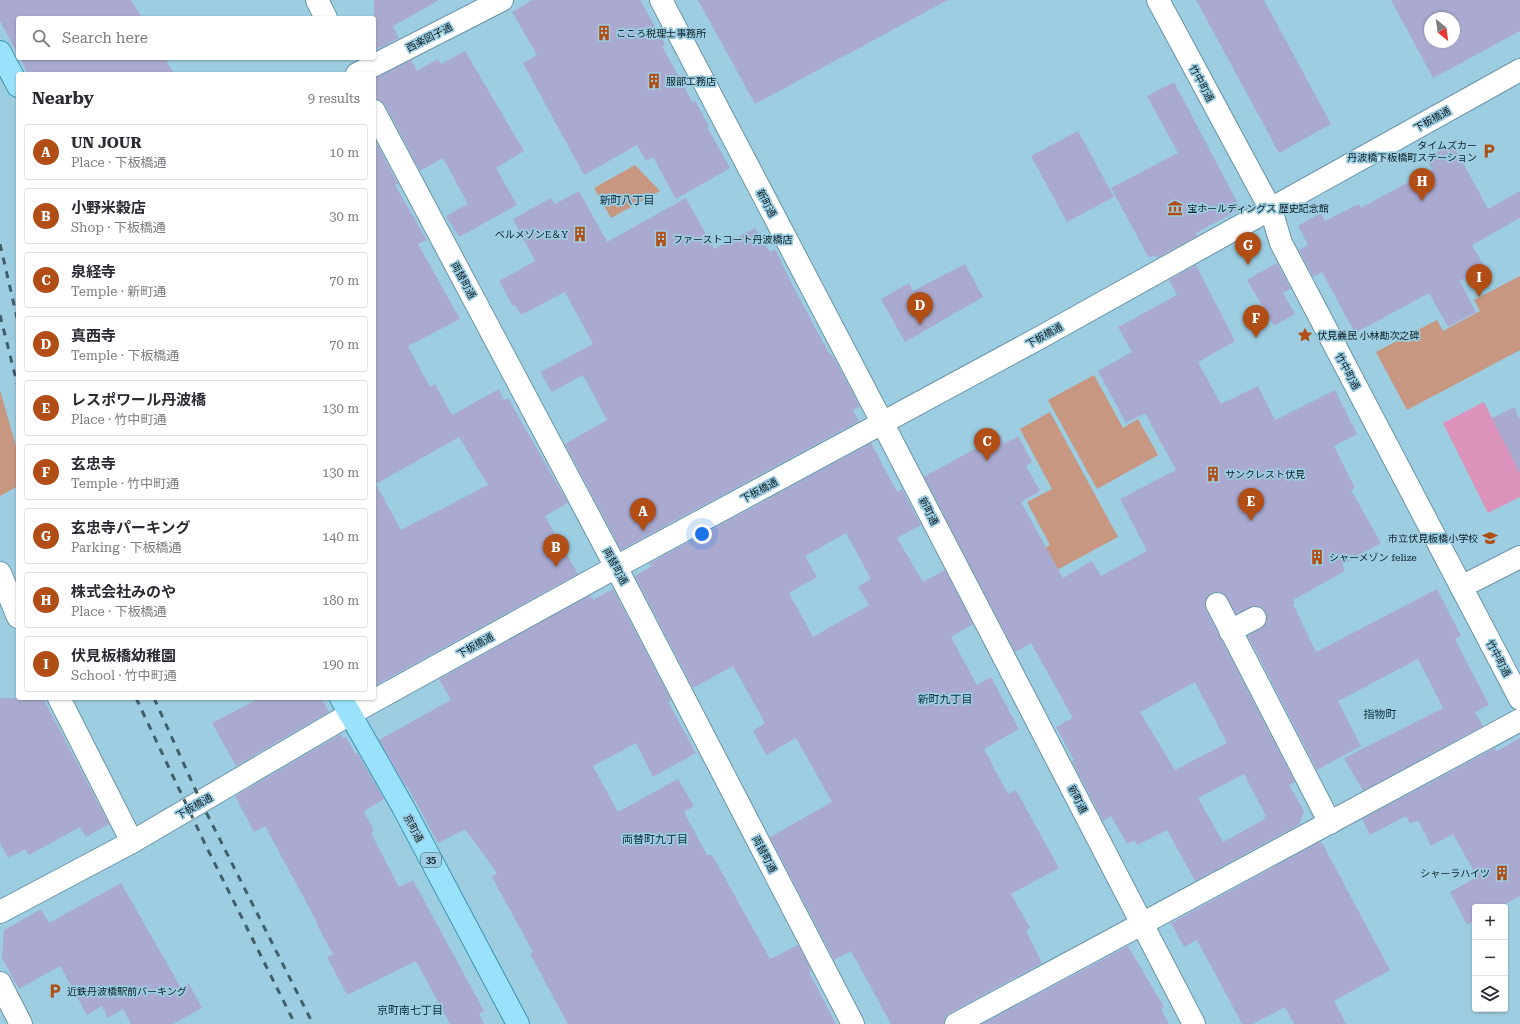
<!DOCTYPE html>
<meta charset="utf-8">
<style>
:root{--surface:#fff;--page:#f2f2f3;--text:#2b2b33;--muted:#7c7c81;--line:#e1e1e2;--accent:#b14e16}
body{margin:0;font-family:"Roboto Serif","Noto Sans JP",serif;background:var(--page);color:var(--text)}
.controls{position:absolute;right:12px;bottom:12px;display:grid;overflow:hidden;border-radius:4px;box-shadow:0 1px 3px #0004}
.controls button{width:36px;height:36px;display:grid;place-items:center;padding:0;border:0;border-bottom:1px solid var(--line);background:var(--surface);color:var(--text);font:20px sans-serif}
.compass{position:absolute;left:1424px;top:12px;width:36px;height:36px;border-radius:50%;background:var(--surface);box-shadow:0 1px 3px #0004;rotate:151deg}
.you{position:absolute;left:702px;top:534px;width:14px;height:14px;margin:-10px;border:3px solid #fff;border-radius:50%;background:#1a73e8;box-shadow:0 0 0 6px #1a73e833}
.badge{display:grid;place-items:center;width:26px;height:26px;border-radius:50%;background:var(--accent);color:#fff;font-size:13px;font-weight:700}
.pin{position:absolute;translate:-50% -33px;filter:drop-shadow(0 1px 2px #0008)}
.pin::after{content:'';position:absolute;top:21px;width:14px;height:12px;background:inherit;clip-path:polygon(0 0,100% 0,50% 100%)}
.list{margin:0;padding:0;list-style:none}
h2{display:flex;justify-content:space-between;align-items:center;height:52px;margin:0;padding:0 16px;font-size:17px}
h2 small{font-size:13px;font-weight:400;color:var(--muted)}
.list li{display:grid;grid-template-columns:26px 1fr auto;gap:12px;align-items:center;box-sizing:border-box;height:56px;margin:0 8px 8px;padding:0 8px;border:1px solid var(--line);border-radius:4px}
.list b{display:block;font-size:15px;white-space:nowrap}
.list p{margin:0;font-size:13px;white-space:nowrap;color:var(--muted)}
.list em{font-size:13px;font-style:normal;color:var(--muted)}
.icon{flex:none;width:22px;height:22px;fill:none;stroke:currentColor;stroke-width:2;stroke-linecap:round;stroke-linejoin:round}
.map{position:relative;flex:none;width:1520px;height:1024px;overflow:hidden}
.search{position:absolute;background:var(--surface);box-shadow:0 1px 3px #0004;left:16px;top:16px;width:360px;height:44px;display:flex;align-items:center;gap:10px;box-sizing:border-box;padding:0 14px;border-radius:4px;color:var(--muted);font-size:15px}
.panel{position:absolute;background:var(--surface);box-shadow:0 1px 3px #0004;left:16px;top:72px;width:360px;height:628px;border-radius:4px}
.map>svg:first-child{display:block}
</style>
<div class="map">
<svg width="1520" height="1024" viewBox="0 0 1520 1024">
<rect width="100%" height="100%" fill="#9dcde1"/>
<g fill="#c79782">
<path d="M635,165L660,191L611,218L594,188Z"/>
<path d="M1520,276V350L1407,410L1376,352L1437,320L1443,331L1480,311L1474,300Z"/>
<path d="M1094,375L1123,428L1138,419L1158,455L1097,489L1048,400Z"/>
<path d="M0,390L18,453V486L0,496Z"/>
<path d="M1050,412L1118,537L1053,572L1042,550L1050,545L1027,502L1052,489L1020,429Z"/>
</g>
<path fill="#db92bb" d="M1484,402L1520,473V497L1488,513L1443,423Z"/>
<g fill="#aaaad1" fill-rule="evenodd">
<path d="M0,0H131L142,18H18V55L0,21Z"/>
<path d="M374,0H439L393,26L399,38L374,51Z"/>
<path d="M533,0H640L665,44L662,46L693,103L695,101L709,126L707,127L730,168L676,199L653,157L646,161L637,145L584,175L523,63L537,55L512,12Z"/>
<path d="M698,0H948L755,104Z"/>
<path d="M1196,0H1264L1331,124L1279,153Z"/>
<path d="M1391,0H1520V31L1433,78ZM1430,18H1454V42H1430Z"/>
<path d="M465,51L524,151L496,168L517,205L459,237L446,216L468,204L443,158L420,171L385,105L380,100L374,99V79L411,60L417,71L438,59L441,64Z"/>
<path d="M20,58H165L174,74H28Z"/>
<path d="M1174,82L1241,209L1196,233L1197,236L1157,258L1155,255L1149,258L1111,188L1178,153L1147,96Z"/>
<path d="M1078,131L1114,197L1067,222L1031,156Z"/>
<path d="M374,138L398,184L395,185L427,240L418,244L460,319L408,346L430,387L435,384L452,415L499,389L504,400L508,398L568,503L545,516L578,574L374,686ZM459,437L488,485L401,530L376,484Z"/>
<path d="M1453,144L1488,209L1520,191V218L1472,245L1485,267L1460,281L1476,312L1448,327L1429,293L1355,333L1322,272L1313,277L1299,250L1308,245L1298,226L1321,213L1325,221L1359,204L1361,208L1432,169L1426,158Z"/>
<path d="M579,191L607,242L686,198L714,249L755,228L770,252L775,249L794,288L829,353L834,358L860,407L853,410L859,421L621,550L565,444L607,420L583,375L552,392L540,372L593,344L565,292L521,315L515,305L513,306L499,281L535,261L513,219L551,198L555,204Z"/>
<path d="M1277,263L1291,289L1283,293L1295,314L1274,326L1247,280Z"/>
<path d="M965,264L983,297L905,342L881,299L909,283L913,291Z"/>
<path d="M1196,265L1235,341L1198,362L1221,404L1258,386L1275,420L1335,390L1357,434L1334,446L1355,488L1351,490L1381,543L1342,565L1345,571L1293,600L1295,603L1293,604L1316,652L1437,589L1461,636L1455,639L1489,705L1475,712L1483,726L1363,791L1344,758L1443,708L1418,659L1338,701L1361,746L1317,770L1248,636L1265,625L1267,619L1266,612L1261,607L1255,606L1236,614L1224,594L1218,592L1211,593L1207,597L1205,603L1206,610L1295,782L1289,785L1304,811L1300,824L1195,881L1167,830L1137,845L1135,840L1127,844L1111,816L1103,821L1072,761L1074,760L1056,727L1073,718L1031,643L1015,652L924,477L1000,435L1004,444L1018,436L1032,462L1026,466L1040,491L1021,502L1063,578L1092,561L1101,576L1147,551L1120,499L1176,470L1145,413L1126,423L1098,371L1132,352L1118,327L1177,295L1169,280ZM1195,682L1227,743L1175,770L1140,712ZM1244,774L1266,816L1264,817L1265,819L1223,842L1198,798Z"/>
<path d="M1514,407L1520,420V473L1492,418Z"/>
<path d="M871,443L897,492L902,489L921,525L897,538L923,582L945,570L973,624L951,637L977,685L991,677L1019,729L984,749L1008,794L1016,790L1059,868L1011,894L1030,928L1026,931L1042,963L950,1013L945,1018L944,1024H891L851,951L834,960L770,837L832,802L796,738L766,755L753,731L765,723L733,666L693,688L635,576L652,566L648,564ZM846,533L871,579L858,587L869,605L813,637L789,593L817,577L805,556Z"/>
<path d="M613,589L671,700L668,702L696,753L653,777L636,743L593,766L618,812L678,779L694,806L684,812L707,855H712L770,959L798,945L812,971L809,972L836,1024H568L530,954L533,952L492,877L497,873L465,829L438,843L407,786L406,787L379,740L451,700L439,679L590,595L593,600Z"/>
<path d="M0,698H43L109,824L86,837L80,827L29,855L25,849L8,858L0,843Z"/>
<path d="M260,698H321L329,712L236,766L212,723Z"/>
<path d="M341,734L343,738L346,737L355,754L357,752L384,799L364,811L374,831L371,833L399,887L413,880L484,1011L479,1014L484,1024H450L416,961L347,995L327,957L333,954L317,925L318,924L265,826L254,832L235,796Z"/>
<path d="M1520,738V896L1500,907H1475V920L1467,925L1450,892L1477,877L1453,834L1431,846L1418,820L1410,824L1406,816L1370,835L1362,819L1495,748L1497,751Z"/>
<path d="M1321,841L1390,970L1334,1001L1346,1024H1294L1285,1007L1253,1024H1242L1197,940L1184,947L1171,923Z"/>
<path d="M121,883L181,988L189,984L202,1008L173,1024H131L123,1009L108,1018L102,1006L87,1015L60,966L19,989L2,958L4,930L41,909L49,923Z"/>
<path d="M1128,946L1164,1007L1161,1009L1169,1024H982Z"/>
</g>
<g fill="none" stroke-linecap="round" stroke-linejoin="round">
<g stroke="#6795a8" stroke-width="24">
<g id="minor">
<path d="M317,0L326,18"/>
<path d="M661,0L883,424L1194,1024"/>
<path d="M1158,0L1271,210L1281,243L1520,699"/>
<path d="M357,74L502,0"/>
<path d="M374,111L616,567L853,1024"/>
<path d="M0,573L18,617"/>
<path d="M1461,587L1520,557"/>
<path d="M1217,604L1330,823"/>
<path d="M1230,631L1255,618"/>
<path d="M59,698L132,842"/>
<path d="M0,912L132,842L350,714L616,567L1041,337L1520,70"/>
<path d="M0,983L21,1024"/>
<path d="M956,1024L1520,720"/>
</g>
</g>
<g stroke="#3c91af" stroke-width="24">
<g id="major">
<path d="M0,52L18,86"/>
<path d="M341,698L403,807L518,1024"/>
</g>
</g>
<use href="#minor" stroke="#fff" stroke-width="22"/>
<use href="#major" stroke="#9ae2fb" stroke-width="22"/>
<g stroke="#405e6a" stroke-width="3" stroke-dasharray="7 7" stroke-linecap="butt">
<path d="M0,244L18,322"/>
<path d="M0,315L18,387"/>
<path d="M136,698L205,844L295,1024"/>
<path d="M154,698L201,802L313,1024"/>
</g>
</g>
<defs>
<g id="building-bare" transform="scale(1.2)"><path d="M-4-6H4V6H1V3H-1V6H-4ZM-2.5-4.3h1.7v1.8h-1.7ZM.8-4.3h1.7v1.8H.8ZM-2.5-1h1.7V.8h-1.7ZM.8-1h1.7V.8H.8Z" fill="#b14e16" stroke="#9dcde1" stroke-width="2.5" paint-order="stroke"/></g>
<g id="parking-bare" transform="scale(1.2)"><path d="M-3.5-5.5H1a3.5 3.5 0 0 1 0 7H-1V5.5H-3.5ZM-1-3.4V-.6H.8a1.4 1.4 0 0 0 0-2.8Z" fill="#b14e16" stroke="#9dcde1" stroke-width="2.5" paint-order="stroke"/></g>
<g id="museum-bare" transform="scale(1.2)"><path d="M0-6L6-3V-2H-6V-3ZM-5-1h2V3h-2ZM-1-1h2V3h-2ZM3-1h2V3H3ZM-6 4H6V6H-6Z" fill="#b14e16" stroke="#9dcde1" stroke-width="2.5" paint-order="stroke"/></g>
<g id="sight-bare" transform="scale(1.2)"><path d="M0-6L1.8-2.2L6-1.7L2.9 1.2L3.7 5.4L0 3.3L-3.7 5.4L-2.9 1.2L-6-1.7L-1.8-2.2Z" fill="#b14e16" stroke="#9dcde1" stroke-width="2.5" paint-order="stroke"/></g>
<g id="school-bare" transform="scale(1.2)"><path d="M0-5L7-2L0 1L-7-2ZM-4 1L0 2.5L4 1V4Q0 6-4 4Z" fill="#b14e16" stroke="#9dcde1" stroke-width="2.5" paint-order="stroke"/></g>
</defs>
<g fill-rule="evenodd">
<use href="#building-bare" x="604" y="33"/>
<use href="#building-bare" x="654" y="81"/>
<use href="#parking-bare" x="1489" y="151"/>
<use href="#museum-bare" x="1175" y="208"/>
<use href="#building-bare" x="580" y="234"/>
<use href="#building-bare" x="661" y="239"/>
<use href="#sight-bare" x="1305" y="335"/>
<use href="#building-bare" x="1213" y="474"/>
<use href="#school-bare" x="1490" y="538"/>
<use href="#building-bare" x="1317" y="557"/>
<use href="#building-bare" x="1502" y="873"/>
<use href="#parking-bare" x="55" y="991"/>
</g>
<g text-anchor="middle" stroke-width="3.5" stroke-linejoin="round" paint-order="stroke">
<rect fill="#9dcde1" stroke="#37525d" stroke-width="1" x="421" y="853" width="20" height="14" rx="3"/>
<g font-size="9" font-weight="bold" fill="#0b1e25">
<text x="431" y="863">35</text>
</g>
<g font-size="10" fill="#0b1e25" stroke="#9dcde1" text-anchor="start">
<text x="616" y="37">こころ税理士事務所</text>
<text x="666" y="85">服部工務店</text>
<text x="1477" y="149" text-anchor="end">タイムズカー<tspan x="1477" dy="12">丹波橋下板橋町ステーション</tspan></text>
<text x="1187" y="212">宝ホールディングス 歴史記念館</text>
<text x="568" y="238" text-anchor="end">ベルメゾンE＆Y</text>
<text x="673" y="243">ファーストコート丹波橋店</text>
<text x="1317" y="339">伏見義民 小林勘次之碑</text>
<text x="1225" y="478">サンクレスト伏見</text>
<text x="1478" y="542" text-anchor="end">市立伏見板橋小学校</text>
<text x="1329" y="561">シャーメゾン felize</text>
<text x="1490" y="877" text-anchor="end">シャーラハイツ</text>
<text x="67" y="995">近鉄丹波橋駅前パーキング</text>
</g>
<g font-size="10" fill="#0b1e25" stroke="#9dcde1">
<text transform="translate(429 37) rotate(-27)" y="4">西楽図子通</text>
<text transform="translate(1202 83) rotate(62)" y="4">竹中町通</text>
<text transform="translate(1432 119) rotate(-29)" y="4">下板橋通</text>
<text transform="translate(767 203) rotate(62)" y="4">新町通</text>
<text transform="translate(464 280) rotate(62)" y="4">両替町通</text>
<text transform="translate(1044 335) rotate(-29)" y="4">下板橋通</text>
<text transform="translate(1348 371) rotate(62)" y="4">竹中町通</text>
<text transform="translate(759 490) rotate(-28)" y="4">下板橋通</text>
<text transform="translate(929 511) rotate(63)" y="4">新町通</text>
<text transform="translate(616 566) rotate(62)" y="4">両替町通</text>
<text transform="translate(475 645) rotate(-29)" y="4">下板橋通</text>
<text transform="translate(1499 658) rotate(62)" y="4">竹中町通</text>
<text transform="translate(1078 799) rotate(63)" y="4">新町通</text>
<text transform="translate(194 806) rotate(-30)" y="4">下板橋通</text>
<text transform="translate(414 828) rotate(62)" y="4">京町通</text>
<text transform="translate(765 854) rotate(63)" y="4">両替町通</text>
</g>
<g font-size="11" fill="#0b2f3b" stroke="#9dcde1">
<text x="627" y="204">新町八丁目</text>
<text x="945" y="703">新町九丁目</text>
<text x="1380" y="718">指物町</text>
<text x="655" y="843">両替町九丁目</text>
<text x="410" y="1014">京町南七丁目</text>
</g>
</g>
</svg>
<div class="controls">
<button>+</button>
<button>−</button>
<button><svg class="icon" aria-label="layers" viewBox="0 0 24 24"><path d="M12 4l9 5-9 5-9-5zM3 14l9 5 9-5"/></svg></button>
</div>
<svg class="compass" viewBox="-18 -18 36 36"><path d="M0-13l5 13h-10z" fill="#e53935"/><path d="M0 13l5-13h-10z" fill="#7c7c81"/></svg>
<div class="you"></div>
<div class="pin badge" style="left:643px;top:531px">A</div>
<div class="pin badge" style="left:556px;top:567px">B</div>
<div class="pin badge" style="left:987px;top:461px">C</div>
<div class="pin badge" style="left:920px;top:325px">D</div>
<div class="pin badge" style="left:1251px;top:521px">E</div>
<div class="pin badge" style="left:1256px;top:338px">F</div>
<div class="pin badge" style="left:1248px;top:265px">G</div>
<div class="pin badge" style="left:1422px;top:201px">H</div>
<div class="pin badge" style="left:1479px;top:297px">I</div>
<div class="search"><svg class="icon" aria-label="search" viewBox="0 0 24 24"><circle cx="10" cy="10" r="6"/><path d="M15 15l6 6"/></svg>Search here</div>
<section class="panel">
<h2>Nearby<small>9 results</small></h2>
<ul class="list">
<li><span class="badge">A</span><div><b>UN JOUR</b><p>Place · 下板橋通</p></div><em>10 m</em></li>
<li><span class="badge">B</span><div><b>小野米穀店</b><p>Shop · 下板橋通</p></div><em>30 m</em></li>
<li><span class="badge">C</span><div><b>泉経寺</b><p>Temple · 新町通</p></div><em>70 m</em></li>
<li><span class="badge">D</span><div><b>真西寺</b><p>Temple · 下板橋通</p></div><em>70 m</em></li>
<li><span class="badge">E</span><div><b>レスポワール丹波橋</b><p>Place · 竹中町通</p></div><em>130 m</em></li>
<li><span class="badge">F</span><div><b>玄忠寺</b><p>Temple · 竹中町通</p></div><em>130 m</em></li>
<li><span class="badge">G</span><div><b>玄忠寺パーキング</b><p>Parking · 下板橋通</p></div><em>140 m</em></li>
<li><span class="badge">H</span><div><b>株式会社みのや</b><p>Place · 下板橋通</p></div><em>180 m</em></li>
<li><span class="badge">I</span><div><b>伏見板橋幼稚園</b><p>School · 竹中町通</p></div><em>190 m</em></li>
</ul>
</section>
</div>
